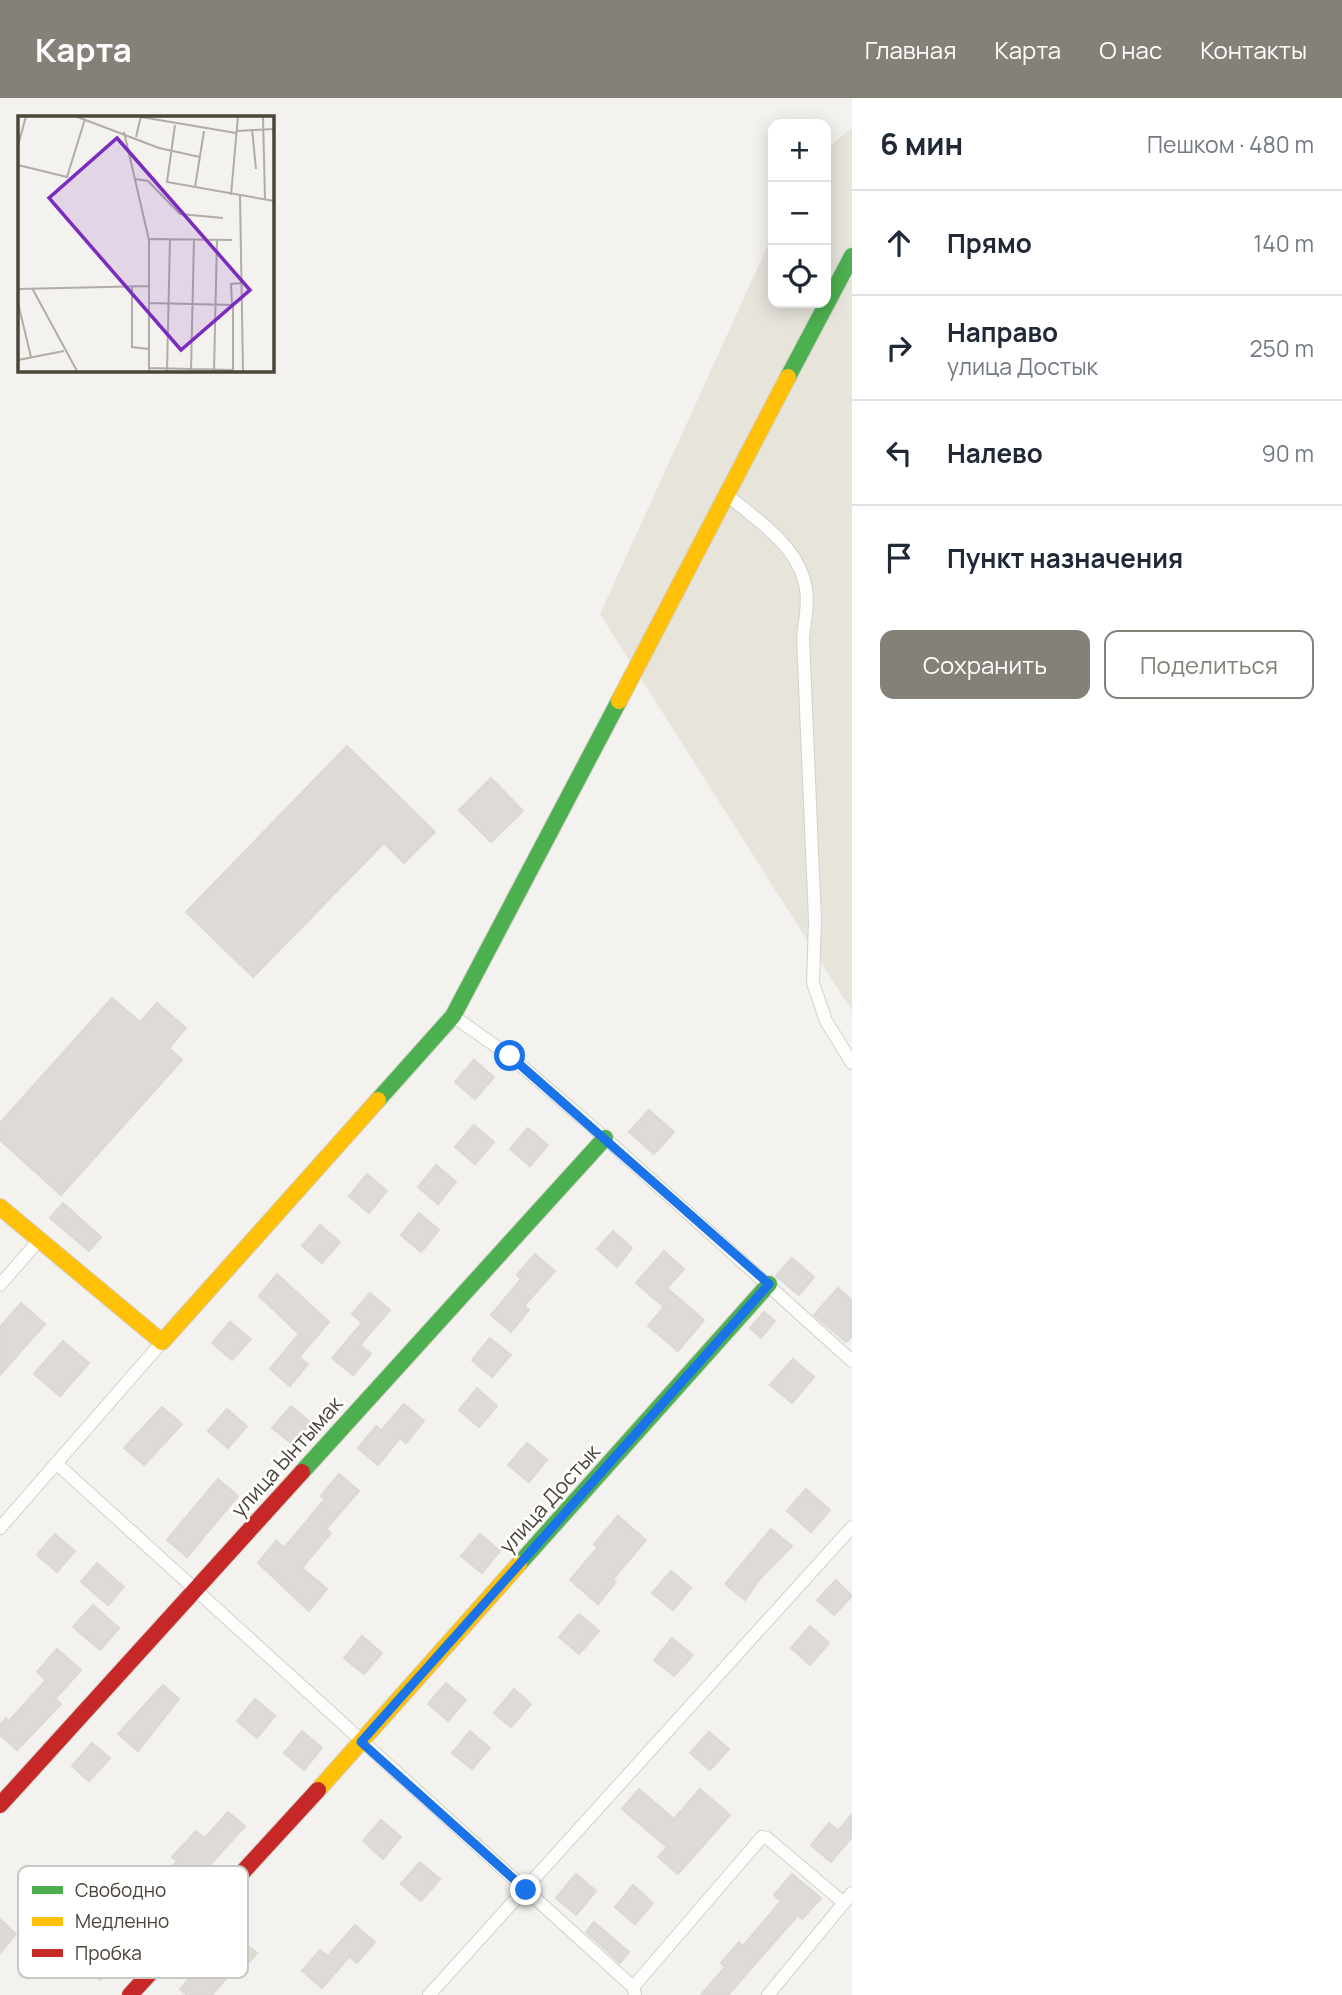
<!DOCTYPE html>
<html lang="ru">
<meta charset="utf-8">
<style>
:root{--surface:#fff;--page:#f2f2f3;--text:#1f2937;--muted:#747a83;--line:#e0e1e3;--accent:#868178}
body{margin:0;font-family:Manrope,sans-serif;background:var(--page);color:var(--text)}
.controls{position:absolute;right:21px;top:21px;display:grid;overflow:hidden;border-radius:14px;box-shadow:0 4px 18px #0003}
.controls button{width:63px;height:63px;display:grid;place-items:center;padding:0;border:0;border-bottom:2px solid var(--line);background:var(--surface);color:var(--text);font:35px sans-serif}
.stop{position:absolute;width:21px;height:21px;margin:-16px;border:5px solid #1a73e8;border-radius:50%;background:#fff}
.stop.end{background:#1a73e8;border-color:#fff;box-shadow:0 2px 7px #0008}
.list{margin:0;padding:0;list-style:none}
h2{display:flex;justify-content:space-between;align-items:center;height:91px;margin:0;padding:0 28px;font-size:30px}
h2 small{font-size:23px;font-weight:400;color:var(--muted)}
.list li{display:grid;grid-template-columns:46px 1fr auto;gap:21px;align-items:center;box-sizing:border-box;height:105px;padding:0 28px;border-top:2px solid var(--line)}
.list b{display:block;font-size:26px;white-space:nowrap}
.list p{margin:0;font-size:23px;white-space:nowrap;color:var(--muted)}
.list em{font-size:23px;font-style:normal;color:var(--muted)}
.actions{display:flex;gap:14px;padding:21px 28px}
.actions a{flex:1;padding:16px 0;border:2px solid var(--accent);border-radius:14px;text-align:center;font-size:24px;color:var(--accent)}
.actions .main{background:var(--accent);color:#fff}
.icon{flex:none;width:38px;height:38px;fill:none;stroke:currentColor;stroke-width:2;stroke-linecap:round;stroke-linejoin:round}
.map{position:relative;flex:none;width:852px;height:1897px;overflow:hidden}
header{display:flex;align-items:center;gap:42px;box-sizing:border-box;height:98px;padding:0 35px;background:var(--accent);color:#fff}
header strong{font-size:33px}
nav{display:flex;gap:38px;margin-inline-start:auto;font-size:24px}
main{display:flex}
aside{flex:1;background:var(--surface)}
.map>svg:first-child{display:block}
</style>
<header>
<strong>Карта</strong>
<nav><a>Главная</a><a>Карта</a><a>О нас</a><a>Контакты</a></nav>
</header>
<main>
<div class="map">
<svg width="852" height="1897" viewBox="0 0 852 1897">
<rect width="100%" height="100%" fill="#f4f2ee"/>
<path fill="#e7e4dc" d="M852,29V913L600,516L773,136V205H826V52Z"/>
<g fill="#dedbd6" stroke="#dcd9d4" stroke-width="2">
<path d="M347,648L435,734L404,765L384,745L253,879L186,814Z"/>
<path d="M491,680L523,713L491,744L459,712Z"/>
<path d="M112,900L140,924L157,905L186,930L169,950L182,962L61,1097L0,1042V1025Z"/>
<path d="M474,962L494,979L475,1001L455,984Z"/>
<path d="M649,1012L674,1034L654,1056L629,1034Z"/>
<path d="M474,1027L494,1044L475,1066L455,1049Z"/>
<path d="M528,1030L548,1047L530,1068L510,1051Z"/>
<path d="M436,1067L456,1084L438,1106L418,1089Z"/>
<path d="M367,1076L387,1093L369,1115L349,1098Z"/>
<path d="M63,1105L101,1139L89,1153L50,1120Z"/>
<path d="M419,1115L439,1132L421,1154L401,1137Z"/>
<path d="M320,1127L340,1144L322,1165L302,1148Z"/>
<path d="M613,1133L632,1150L617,1169L597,1151Z"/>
<path d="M664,1153L684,1171L667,1190L704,1222L678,1253L648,1228L664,1209L636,1185Z"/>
<path d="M535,1156L555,1173L524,1208L529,1212L511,1234L491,1217L521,1181L517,1177Z"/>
<path d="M792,1160L814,1179L799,1197L776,1178Z"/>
<path d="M277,1176L329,1224L299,1259L308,1266L290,1288L270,1271L299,1236L259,1198Z"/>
<path d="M838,1190L852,1202V1238L846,1244L814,1217Z"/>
<path d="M370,1195L390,1212L360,1247L371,1256L353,1277L332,1260L362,1225L352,1216Z"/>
<path d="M21,1205L45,1226L0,1277V1229Z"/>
<path d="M764,1214L775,1223L761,1240L750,1230Z"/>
<path d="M230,1224L251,1241L232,1262L212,1245Z"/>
<path d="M490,1240L511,1257L492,1279L472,1262Z"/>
<path d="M63,1243L89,1265L60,1298L34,1276Z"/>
<path d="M793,1261L814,1279L792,1305L770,1287Z"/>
<path d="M477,1290L497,1308L479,1329L459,1312Z"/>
<path d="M404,1306L424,1323L406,1345L400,1340L378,1367L358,1350L376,1328L381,1333Z"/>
<path d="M291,1308L311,1325L292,1346L272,1330Z"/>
<path d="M162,1309L182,1326L144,1367L124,1350Z"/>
<path d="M227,1311L247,1328L228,1350L208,1333Z"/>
<path d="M527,1345L547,1362L529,1384L508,1367Z"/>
<path d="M339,1376L359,1393L326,1431L331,1435L302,1470L327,1491L309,1513L258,1465L276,1443L284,1450L325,1401L321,1398Z"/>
<path d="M218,1381L238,1398L187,1459L167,1442Z"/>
<path d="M806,1391L830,1412L811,1434L787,1413Z"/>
<path d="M618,1418L646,1442L613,1481L616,1484L598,1506L570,1482L598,1449L594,1446Z"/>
<path d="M771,1431L792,1448L759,1482L745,1502L725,1486Z"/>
<path d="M55,1436L75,1453L57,1474L37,1457Z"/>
<path d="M480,1436L500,1453L482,1475L461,1458Z"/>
<path d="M97,1465L124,1489L108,1507L81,1484Z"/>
<path d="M671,1473L691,1490L673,1512L652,1495Z"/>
<path d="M836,1482L852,1498L834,1517L817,1502Z"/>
<path d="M93,1507L119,1530L100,1552L73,1529Z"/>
<path d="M579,1516L599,1533L579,1556L559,1539Z"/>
<path d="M810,1528L829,1545L810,1567L791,1550Z"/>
<path d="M362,1538L382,1555L364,1576L344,1560Z"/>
<path d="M672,1540L693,1557L674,1578L654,1562Z"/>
<path d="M57,1551L81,1572L55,1601L61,1606L17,1652L0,1637V1627L6,1620L9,1623L46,1582L37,1574Z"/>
<path d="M446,1585L466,1602L448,1623L428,1606Z"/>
<path d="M163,1587L179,1601L138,1653L118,1636Z"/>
<path d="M514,1591L531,1606L511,1629L494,1615Z"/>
<path d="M255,1601L275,1618L257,1640L237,1623Z"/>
<path d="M302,1633L322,1650L304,1672L284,1655Z"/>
<path d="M470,1633L490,1650L472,1671L452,1655Z"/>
<path d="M709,1634L729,1651L710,1672L690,1655Z"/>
<path d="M92,1645L110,1660L89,1683L72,1668Z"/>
<path d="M639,1691L674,1721L700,1691L730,1717L678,1776L658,1759L667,1749L622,1711Z"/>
<path d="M228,1714L245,1728L190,1789L192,1791L177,1809L153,1789L177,1763L172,1759L196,1733L205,1740Z"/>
<path d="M852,1716V1739L831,1764L811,1747L829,1725L838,1733Z"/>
<path d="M381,1722L401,1739L383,1761L363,1743Z"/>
<path d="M420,1764L440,1781L421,1803L401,1786Z"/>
<path d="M576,1776L596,1793L576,1817L556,1800Z"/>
<path d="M792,1776L821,1800L802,1821L798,1817L728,1897H701L725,1869L721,1865L739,1844L743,1848L781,1803L774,1797Z"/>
<path d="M633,1787L653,1805L635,1826L615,1809Z"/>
<path d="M0,1821L16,1836L0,1855Z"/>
<path d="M594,1824L629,1854L620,1865L586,1834Z"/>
<path d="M355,1827L375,1844L357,1865L349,1859L322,1890L302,1873L320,1852L328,1858Z"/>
<path d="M236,1838L257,1855L238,1877L233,1872L212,1897H187L180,1891L200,1869L206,1874Z"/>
<path d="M98,1843L118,1860L100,1882L80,1865Z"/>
</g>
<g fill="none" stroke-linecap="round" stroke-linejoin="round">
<g stroke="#d2d0cb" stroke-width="14">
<g id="street">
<path d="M727,397C757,422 800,449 806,491C809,507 804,525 803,541L815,822L813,885L826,923L852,965"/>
<path d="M453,918L510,958L605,1040L852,1263"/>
<path d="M0,1187L39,1142"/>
<path d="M56,1365L633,1889L635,1897"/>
<path d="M0,1430L162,1244"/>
<path d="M633,1889L762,1739L767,1740L844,1805"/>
<path d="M429,1897L852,1429"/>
<path d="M768,1897L852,1795"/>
</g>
</g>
<g stroke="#d3cfc5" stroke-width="18">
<g id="fast">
<path d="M788,279L852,158"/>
<path d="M378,1002L453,918L619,603"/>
<path d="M302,1374L605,1040"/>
<path d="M519,1466L769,1186"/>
</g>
</g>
<g stroke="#d3cfc5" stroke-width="18">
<g id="slow">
<path d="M619,603L788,279"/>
<path d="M0,1109L162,1244L378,1002"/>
<path d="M318,1692L519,1466"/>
</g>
</g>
<g stroke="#d3cfc5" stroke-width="18">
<g id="jam">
<path d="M0,1707L302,1374"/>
<path d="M130,1897L318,1692"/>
</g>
</g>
<use href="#street" stroke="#fdfdfc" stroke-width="12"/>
<use href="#fast" stroke="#4caf50" stroke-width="16"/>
<use href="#slow" stroke="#ffc107" stroke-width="16"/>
<use href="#jam" stroke="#c62828" stroke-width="16"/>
</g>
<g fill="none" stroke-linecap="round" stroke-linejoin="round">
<path stroke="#1a73e8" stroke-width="9" d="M510,958L769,1186L361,1644L526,1792"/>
</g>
<g text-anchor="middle" stroke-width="5" stroke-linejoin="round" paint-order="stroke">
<g font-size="21" fill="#4b4439" stroke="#fff">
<text transform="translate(287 1359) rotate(-48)" y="7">улица Ынтымак</text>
<text transform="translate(550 1401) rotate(-48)" y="7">улица Достык</text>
</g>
</g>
<g transform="translate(18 18)">
<rect width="256" height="256" fill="#f4f2ee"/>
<path fill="none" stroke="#b0aca6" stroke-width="2" d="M57,0L141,32L182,41M245,0L247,84M123,1L218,17M157,9L149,66L256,85M234,13L238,53M218,15L256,13M106,16L131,124V255M118,21L123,0M0,30L8,0M0,49L49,61L67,3M117,63L130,65L162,98L205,102M177,71L186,15M213,79L220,0M222,80L225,255M132,123L214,124M114,170V231L131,233M14,172L59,255M0,173L131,170M0,187L13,241M131,187L215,189V255M214,189L213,168L225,167M0,244L46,235M131,252L215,254M149,255L152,123M173,255L176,123M196,255L199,124"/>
<path fill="#7b2cbf" fill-opacity="0.15" stroke="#7b2cbf" stroke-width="3.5" d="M99,22L232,174L163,234L31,82Z"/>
<rect width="256" height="256" fill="none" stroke="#4b4439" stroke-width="3.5"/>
</g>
<rect x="18" y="1768" width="230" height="112" rx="10" fill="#fff" stroke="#c9c7c4" stroke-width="2"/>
<rect x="32" y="1788" width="31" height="8" fill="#4caf50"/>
<rect x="32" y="1819" width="31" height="9" fill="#ffc107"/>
<rect x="32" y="1851" width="31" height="8" fill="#c62828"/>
<g font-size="19" fill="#4b4439">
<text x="75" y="1799">Свободно</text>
<text x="75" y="1830">Медленно</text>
<text x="75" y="1862">Пробка</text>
</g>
</svg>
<div class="controls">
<button>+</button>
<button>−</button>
<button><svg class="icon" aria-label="locate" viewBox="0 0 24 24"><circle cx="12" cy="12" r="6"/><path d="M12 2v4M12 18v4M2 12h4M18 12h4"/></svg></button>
</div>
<div class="stop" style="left:510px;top:958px"></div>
<div class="stop end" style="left:526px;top:1792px"></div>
</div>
<aside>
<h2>6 мин<small>Пешком · 480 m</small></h2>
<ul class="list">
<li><svg class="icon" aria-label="ahead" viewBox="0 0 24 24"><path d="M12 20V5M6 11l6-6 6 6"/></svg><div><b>Прямо</b></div><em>140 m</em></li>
<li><svg class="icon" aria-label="right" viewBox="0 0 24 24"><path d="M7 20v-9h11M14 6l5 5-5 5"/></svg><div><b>Направо</b><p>улица Достык</p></div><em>250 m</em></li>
<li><svg class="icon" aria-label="left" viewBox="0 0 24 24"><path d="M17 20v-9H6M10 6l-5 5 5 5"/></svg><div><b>Налево</b></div><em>90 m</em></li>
<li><svg class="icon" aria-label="arrive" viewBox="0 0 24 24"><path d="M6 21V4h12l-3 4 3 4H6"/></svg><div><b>Пункт назначения</b></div></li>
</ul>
<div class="actions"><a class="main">Сохранить</a><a>Поделиться</a></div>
</aside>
</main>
